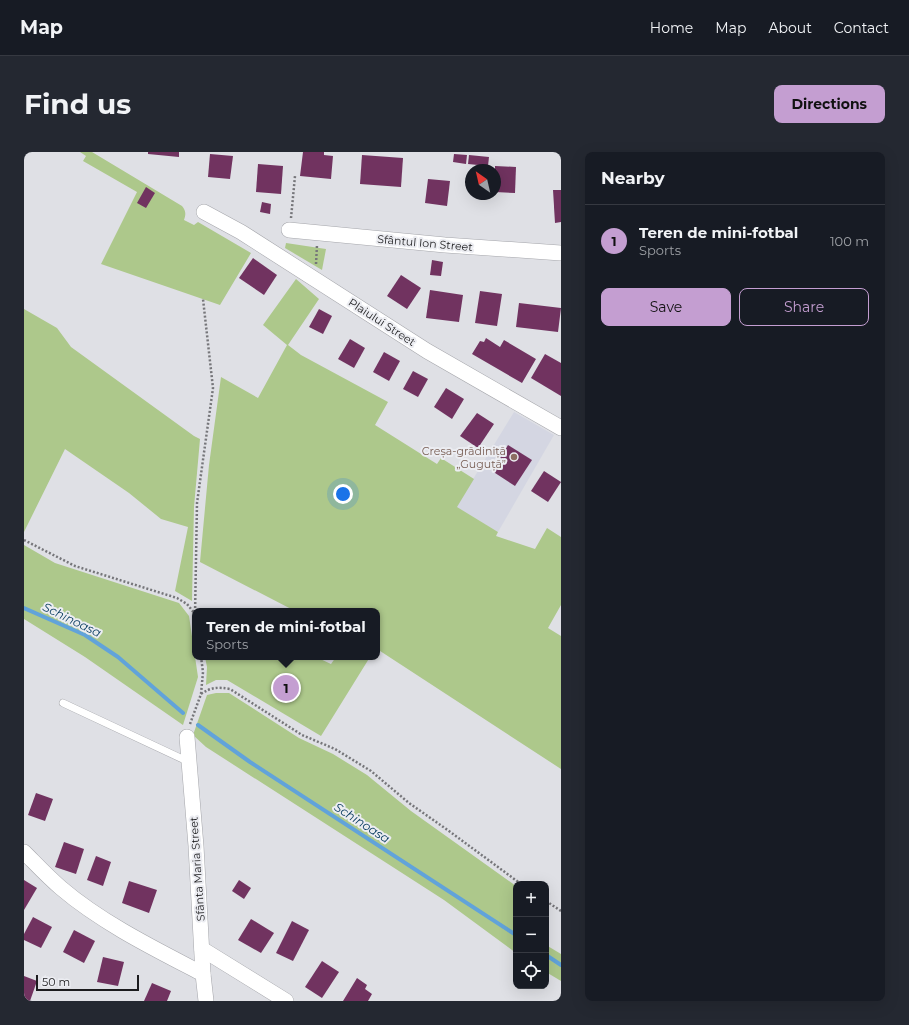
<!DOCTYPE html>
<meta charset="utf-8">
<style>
:root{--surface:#171b24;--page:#242831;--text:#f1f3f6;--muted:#9ea1a6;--line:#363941;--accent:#c49ed1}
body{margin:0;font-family:Montserrat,sans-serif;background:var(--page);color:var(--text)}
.controls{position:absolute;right:12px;bottom:12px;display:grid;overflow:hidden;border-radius:8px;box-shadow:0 4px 16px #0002}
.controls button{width:36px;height:36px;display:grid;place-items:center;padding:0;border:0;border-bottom:1px solid var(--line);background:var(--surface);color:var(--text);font:20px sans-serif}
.compass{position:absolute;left:441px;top:12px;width:36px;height:36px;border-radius:50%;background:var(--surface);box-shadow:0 4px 16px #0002;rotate:326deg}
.scale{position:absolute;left:12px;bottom:10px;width:103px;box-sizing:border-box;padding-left:4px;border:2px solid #1c1c1e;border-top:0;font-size:11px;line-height:14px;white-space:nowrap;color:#1c1c1e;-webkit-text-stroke:3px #ecedf2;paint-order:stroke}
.you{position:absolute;left:319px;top:342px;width:14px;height:14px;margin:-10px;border:3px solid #fff;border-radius:50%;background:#1a73e8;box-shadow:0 0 0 6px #1a73e833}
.badge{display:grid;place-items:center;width:26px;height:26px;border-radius:50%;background:var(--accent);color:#111;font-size:13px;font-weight:700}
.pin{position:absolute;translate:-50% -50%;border:2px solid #fff;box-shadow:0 1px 4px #0006}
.popup{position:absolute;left:168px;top:456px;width:188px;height:52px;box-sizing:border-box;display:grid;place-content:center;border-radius:8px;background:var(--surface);filter:drop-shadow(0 1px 3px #0005);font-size:13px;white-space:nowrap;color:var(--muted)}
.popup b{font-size:15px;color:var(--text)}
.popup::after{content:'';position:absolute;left:50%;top:100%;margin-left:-8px;border:8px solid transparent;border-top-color:var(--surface)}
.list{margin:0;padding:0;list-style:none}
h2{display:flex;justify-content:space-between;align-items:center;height:52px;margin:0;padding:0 16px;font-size:17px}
h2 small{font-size:13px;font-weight:400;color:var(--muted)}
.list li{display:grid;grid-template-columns:26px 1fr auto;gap:12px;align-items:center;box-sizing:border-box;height:72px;padding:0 16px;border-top:1px solid var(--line)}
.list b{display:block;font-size:15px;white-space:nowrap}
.list p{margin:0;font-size:13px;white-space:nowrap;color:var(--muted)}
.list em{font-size:13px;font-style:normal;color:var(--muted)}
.actions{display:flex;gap:8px;padding:12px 16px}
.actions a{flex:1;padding:9px 0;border:1px solid var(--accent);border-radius:8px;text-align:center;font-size:14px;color:var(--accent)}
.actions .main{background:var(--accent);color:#111}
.icon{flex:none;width:22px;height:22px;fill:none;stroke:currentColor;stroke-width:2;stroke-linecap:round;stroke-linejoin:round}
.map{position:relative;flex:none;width:537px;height:849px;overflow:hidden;border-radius:8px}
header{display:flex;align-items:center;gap:24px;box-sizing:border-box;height:56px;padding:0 20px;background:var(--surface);border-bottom:1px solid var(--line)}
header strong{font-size:19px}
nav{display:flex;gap:22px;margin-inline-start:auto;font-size:14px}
.intro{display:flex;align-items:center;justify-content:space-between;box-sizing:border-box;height:96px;padding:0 24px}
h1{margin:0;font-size:28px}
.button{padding:10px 18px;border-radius:8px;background:var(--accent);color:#111;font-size:14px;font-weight:700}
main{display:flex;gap:24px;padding:0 24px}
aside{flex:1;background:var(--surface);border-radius:8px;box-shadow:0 4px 16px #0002}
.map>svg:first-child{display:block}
</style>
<header>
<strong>Map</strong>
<nav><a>Home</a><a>Map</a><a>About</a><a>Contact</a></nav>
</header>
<div class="intro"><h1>Find us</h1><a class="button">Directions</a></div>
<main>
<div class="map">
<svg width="537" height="849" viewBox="0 0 537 849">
<rect width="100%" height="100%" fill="#dfe0e5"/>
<path fill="#d4d6e2" d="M490,260L530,283L474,380L432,355Z"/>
<g fill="#adc88b">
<path d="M56,0H68L158,54C162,59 162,62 160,68L170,73L174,70L227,101L196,153L77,112L113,40L59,9L62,4Z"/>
<path d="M262,91L302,97L298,118L261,96Z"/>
<path d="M272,127L295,147L264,193L277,203L364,250L351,273L413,312L417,306L450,327L433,355L474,380L472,384L511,397L523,376L537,385V453L524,476L537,484V617L353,497V459H271L176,410L185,313L197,225L234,246L263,193L239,173Z"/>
<path d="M0,157L33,176L47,195L170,284L176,287L170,355L168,449L151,439L164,375L137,367L105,341L41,297L0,380Z"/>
<path d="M0,393L31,411L155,451L165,464L174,525L159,573L61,505L0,467Z"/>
<path d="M181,505H292L307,512L312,505H346L297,584L203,528H192L182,533L183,515Z"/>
<path d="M192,541H205L275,586L309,602L343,623L387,659L492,734V801L420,748L182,595L169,583L183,543Z"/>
<path d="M522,793L537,802V829L522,820Z"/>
</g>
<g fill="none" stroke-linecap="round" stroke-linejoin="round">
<g stroke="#61a3da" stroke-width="4">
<path d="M0,456L61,483L94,505L159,561"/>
<path d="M174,573L226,610L492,783"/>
<path d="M522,803L537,813"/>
</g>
</g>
<g fill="#713360">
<path d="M124,0H155V5L124,2Z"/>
<path d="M279,0H300V3L309,4L307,27L276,24Z"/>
<path d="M186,2L209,4L206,27L184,25Z"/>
<path d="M430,2L443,3L442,12L429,10Z"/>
<path d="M338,3L379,6L377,35L336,32Z"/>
<path d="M445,3L465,5L464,14L444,12Z"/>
<path d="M234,12L259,14L257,42L232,40Z"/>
<path d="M471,14L492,15L491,41L471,40Z"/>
<path d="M404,27L426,29L423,54L401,51Z"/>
<path d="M122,35L131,41L122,56L113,51Z"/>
<path d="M529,38H537V70L531,71Z"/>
<path d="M238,50L247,52L246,62L236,60Z"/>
<path d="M229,106L253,123L240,143L215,126Z"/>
<path d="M408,108L419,110L417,124L406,123Z"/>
<path d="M377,123L397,136L383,157L363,144Z"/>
<path d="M406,138L439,143L435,170L402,166Z"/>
<path d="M456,139L478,142L473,174L451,171Z"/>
<path d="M495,151L537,156L534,180L492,175Z"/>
<path d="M295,157L308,164L299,182L285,175Z"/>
<path d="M462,186L476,195L480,188L512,207L498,231L448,202L456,189L460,190Z"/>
<path d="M326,187L341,196L330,216L314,207Z"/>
<path d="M360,200L376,209L365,229L349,220Z"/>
<path d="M521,202L537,211V244L507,226Z"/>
<path d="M389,219L404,227L394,245L379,237Z"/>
<path d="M422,236L440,247L428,267L410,255Z"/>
<path d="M453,261L470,272L454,296L436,284Z"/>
<path d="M484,293L508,308L491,334L468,319Z"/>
<path d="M520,319L537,330L524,350L507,339Z"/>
<path d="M12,641L29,647L21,669L4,663Z"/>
<path d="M40,690L60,697L52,722L31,715Z"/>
<path d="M72,704L87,710L79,734L63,728Z"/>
<path d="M0,728L13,736L0,758Z"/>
<path d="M215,728L227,736L220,747L208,739Z"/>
<path d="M105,729L133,738L125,761L98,751Z"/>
<path d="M9,765L28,775L17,796L0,788V782Z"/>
<path d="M227,767L250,781L237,801L214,788Z"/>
<path d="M268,769L285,778L269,809L252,801Z"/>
<path d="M50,778L71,789L60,811L39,800Z"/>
<path d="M79,805L100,810L94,834L73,830Z"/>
<path d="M298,809L315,820L298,846L281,835Z"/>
<path d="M0,824L13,829L6,849H0Z"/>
<path d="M333,826L343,833L341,837L348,842L344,849H319Z"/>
<path d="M128,831L147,839L143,849H120Z"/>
</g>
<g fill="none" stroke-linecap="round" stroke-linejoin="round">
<g stroke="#a5a6ab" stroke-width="8">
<path id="service" d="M39,551L165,610"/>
</g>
<g stroke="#a5a6ab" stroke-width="16">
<g id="minor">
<path d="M180,60L217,80L403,199L537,276"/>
<path d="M265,78L421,93L537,101"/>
<path d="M163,585L172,694L179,822L182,849"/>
<path d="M0,700C12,712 24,725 37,736C78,771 131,797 179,822"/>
<path d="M178,797L262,849"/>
</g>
</g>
<g stroke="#76767a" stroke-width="2.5" stroke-dasharray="2 2" stroke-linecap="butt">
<path d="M267,66L271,24"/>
<path d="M292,112L293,93"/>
<path d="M0,388L51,414L153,446L163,452L171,462"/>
<path d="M171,464L173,351L189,236L179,147"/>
<path d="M177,542C187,535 194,535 206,537L278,583L311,597L347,619L385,651L425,679L497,732"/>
<path d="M166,572L177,542L179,520L177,505"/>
<path d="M522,749L537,759"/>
</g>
<use href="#service" stroke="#fff" stroke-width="7"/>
<use href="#minor" stroke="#fff" stroke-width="15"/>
</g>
<circle fill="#8d6e63" stroke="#ecedf2" stroke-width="1.5" cx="490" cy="305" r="4"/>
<g text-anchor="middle" stroke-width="4" stroke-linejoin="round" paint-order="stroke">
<g font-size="11" fill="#1c1c1e" stroke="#ecedf2">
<text transform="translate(401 91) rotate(5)" y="4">Sfântul Ion Street</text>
<text transform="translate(358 170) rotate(33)" y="4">Plaiului Street</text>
<text transform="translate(173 717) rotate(-94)" y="4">Sfânta Maria Street</text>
</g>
<g font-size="11" fill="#785e54" stroke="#ecedf2" text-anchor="end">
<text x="482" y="303">Creșa-grădiniță<tspan x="482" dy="13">„Guguță”</tspan></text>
</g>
<g font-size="12" font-style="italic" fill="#02375b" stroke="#ecedf2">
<text transform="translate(48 468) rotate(26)" y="4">Schinoasa</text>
<text transform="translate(338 671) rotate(33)" y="4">Schinoasa</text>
</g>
</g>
</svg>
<div class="controls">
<button>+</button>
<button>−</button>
<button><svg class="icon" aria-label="locate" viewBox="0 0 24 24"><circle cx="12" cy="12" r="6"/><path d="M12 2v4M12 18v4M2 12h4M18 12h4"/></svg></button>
</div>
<svg class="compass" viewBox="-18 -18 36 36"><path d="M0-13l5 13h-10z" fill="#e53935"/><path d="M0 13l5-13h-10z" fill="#9ea1a6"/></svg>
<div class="scale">50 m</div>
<div class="you"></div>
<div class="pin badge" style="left:262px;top:536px">1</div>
<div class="popup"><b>Teren de mini-fotbal</b>Sports</div>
</div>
<aside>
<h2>Nearby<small></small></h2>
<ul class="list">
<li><span class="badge">1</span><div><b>Teren de mini-fotbal</b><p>Sports</p></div><em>100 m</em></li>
</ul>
<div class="actions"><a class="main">Save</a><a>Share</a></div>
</aside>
</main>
